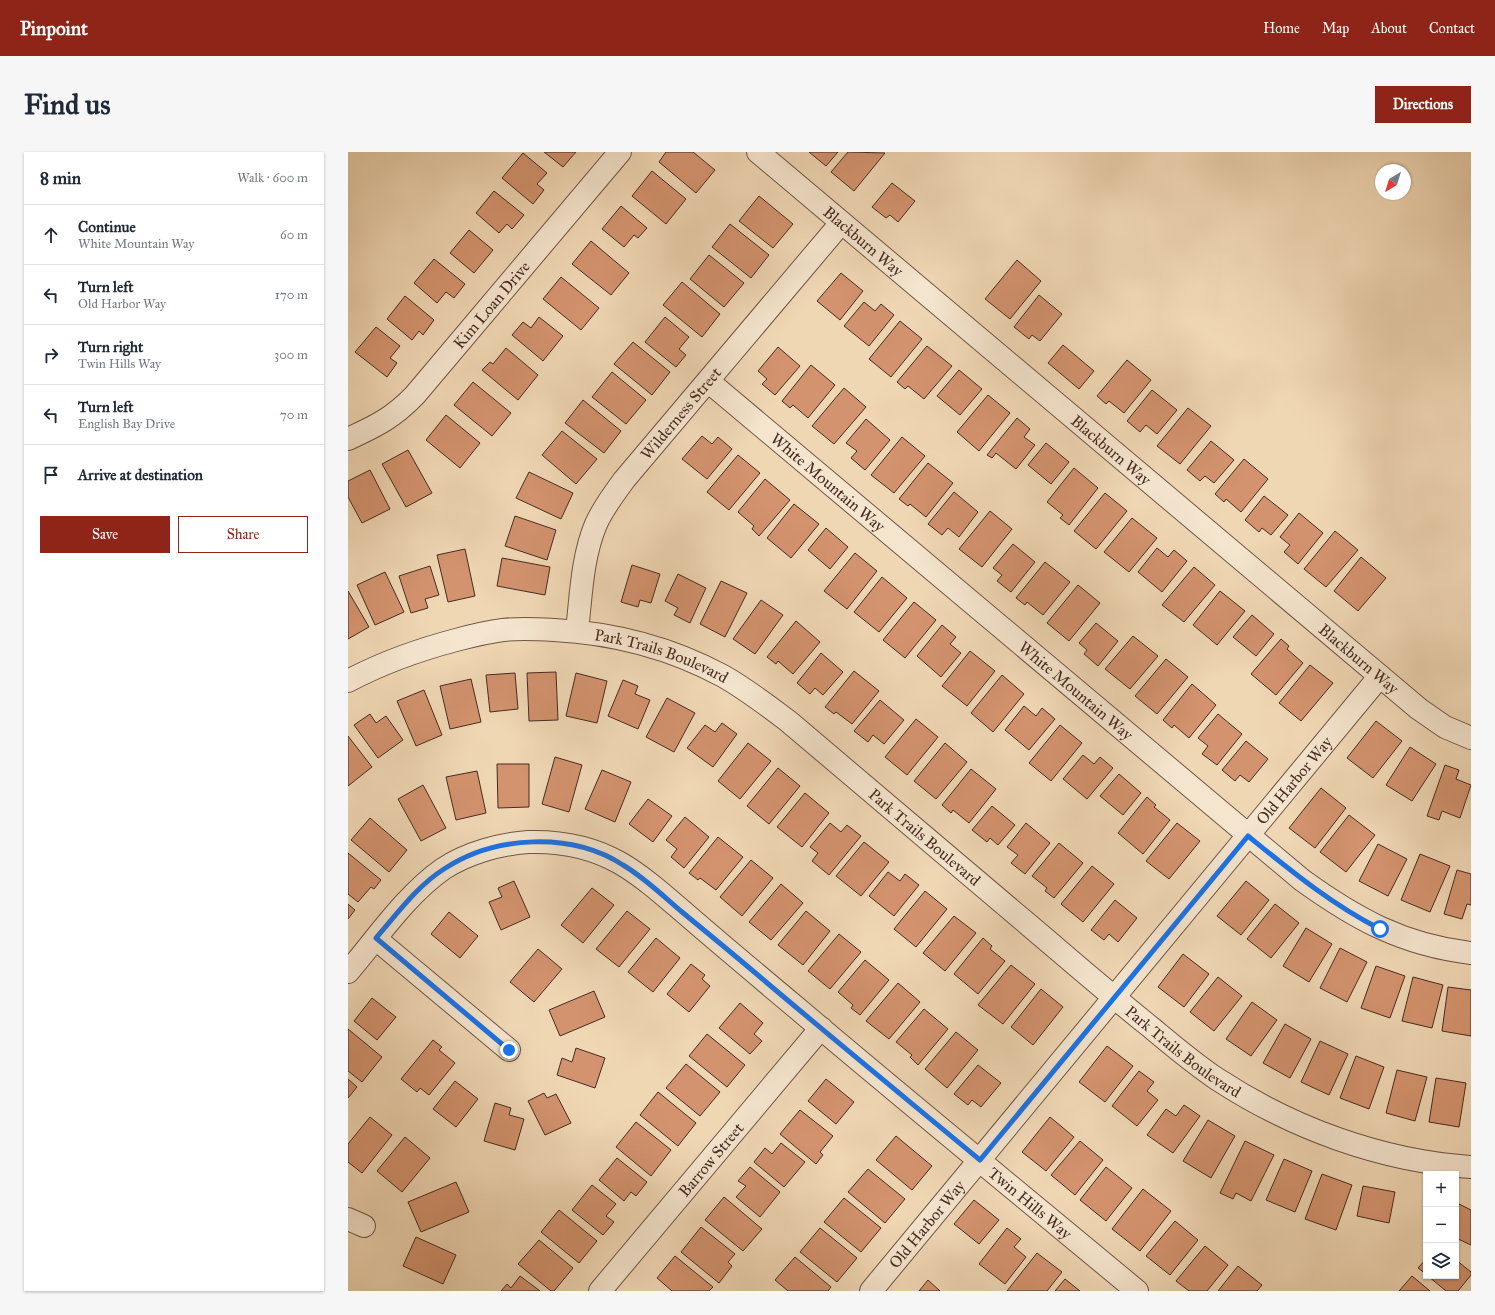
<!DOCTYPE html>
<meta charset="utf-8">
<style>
:root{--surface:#fff;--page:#f6f6f7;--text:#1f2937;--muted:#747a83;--line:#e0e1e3;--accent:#8f2418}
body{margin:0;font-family:"IM FELL Great Primer",serif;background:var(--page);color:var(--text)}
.controls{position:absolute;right:12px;bottom:12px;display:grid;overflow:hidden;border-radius:0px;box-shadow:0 1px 3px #0004}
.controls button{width:36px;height:36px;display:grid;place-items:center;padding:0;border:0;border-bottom:1px solid var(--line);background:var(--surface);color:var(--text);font:20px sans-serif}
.compass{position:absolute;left:1027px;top:12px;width:36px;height:36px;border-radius:50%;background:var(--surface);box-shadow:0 1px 3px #0004;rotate:218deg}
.stop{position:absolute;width:12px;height:12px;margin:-9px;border:3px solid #1a73e8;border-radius:50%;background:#fff}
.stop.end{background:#1a73e8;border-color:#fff;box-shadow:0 1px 4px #0008}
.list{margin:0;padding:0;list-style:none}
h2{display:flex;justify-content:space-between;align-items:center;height:52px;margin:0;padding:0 16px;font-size:17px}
h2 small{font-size:13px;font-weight:400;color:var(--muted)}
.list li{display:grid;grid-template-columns:26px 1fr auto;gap:12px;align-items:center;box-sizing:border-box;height:60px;padding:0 16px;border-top:1px solid var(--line)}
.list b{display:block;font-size:15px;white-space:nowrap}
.list p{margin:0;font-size:13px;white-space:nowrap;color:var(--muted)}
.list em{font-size:13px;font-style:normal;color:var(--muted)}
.actions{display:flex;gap:8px;padding:12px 16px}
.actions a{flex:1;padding:9px 0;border:1px solid var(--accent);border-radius:0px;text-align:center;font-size:14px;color:var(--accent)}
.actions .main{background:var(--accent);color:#fff}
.icon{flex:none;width:22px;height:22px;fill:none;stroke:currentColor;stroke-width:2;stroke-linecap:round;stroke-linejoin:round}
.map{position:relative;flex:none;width:1123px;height:1139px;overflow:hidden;border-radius:0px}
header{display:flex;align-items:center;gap:24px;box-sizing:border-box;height:56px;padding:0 20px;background:var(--accent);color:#fff}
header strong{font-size:19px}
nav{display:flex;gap:22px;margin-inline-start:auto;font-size:14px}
.intro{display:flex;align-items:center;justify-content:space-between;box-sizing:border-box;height:96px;padding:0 24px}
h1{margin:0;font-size:28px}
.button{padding:10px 18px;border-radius:0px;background:var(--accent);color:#fff;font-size:14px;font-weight:700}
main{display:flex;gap:24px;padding:0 24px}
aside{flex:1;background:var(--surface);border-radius:0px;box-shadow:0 1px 3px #0004}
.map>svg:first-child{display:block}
</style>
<header>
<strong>Pinpoint</strong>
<nav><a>Home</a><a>Map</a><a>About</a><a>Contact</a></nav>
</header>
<div class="intro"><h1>Find us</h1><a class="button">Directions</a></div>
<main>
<aside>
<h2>8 min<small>Walk · 600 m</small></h2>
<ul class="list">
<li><svg class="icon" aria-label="ahead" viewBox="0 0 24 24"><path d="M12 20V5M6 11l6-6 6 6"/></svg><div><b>Continue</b><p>White Mountain Way</p></div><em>60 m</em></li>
<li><svg class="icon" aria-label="left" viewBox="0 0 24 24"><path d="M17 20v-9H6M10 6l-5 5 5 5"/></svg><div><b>Turn left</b><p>Old Harbor Way</p></div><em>170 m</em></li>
<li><svg class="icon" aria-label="right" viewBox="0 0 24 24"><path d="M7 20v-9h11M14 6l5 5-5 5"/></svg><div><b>Turn right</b><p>Twin Hills Way</p></div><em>300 m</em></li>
<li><svg class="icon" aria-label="left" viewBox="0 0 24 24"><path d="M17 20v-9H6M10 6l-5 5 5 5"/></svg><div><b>Turn left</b><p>English Bay Drive</p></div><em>70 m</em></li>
<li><svg class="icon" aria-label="arrive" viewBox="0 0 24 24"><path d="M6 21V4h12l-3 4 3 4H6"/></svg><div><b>Arrive at destination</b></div></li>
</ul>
<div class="actions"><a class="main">Save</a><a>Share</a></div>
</aside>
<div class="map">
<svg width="1123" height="1139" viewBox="0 0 1123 1139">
<rect width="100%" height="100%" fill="#f0d7b4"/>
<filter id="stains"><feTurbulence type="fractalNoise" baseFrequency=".005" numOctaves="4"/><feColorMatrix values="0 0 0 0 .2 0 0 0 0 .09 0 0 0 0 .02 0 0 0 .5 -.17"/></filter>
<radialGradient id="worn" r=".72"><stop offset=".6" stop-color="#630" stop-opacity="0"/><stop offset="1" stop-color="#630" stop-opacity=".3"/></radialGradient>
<g fill="#d3936e" stroke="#462b21">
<path d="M196,0H228L215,15Z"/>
<path d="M318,0H345L367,18L348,41L311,10Z"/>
<path d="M461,0H490L478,14Z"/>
<path d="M500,0L537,1L506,39L483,20Z"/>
<path d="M175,1L199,21L189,32L196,38L185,52L154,26Z"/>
<path d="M304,19L338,47L318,72L284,44Z"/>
<path d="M544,31L567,49L550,70L542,63L538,66L524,55Z"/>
<path d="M146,39L176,63L164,77L159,72L151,81L128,61Z"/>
<path d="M411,44L445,72L425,96L391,69Z"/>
<path d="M273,54L299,76L290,86L286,83L276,95L254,77Z"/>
<path d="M382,72L421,103L403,126L364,95Z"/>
<path d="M121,78L145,98L126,121L102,101Z"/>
<path d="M243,89L281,121L263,143L224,112Z"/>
<path d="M361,103L396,131L376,155L342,127Z"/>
<path d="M86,107L117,132L106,146L98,140L89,151L66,131Z"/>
<path d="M669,108L693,129L662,167L637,147Z"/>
<path d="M493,121L515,139L492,168L469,149Z"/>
<path d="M213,125L251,156L233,178L195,147Z"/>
<path d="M334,130L372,162L354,185L315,153Z"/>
<path d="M691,143L714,162L692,189L684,183L681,187L666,175Z"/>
<path d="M57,144L86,168L75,183L71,179L64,188L39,167Z"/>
<path d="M516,150L527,159L533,152L546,163L521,194L496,174Z"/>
<path d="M191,165L215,184L195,209L164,183L175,170L183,176Z"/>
<path d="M317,165L341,185L331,197L338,203L328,215L297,190Z"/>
<path d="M552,169L574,187L543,225L521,207Z"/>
<path d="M28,175L52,194L42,206L49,211L39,225L7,200Z"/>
<path d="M285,190L322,220L304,243L266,212Z"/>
<path d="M715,193L746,219L731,237L700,211Z"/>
<path d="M579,194L604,214L576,247L560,234L557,237L549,230Z"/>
<path d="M430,195L452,214L427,243L414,232L419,227L410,219Z"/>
<path d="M158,196L190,223L170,248L134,218L142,210L145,212Z"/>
<path d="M779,208L803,228L776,261L761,249L758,252L749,244Z"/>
<path d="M463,213L487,233L460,266L445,253L442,256L434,249Z"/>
<path d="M611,218L634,237L612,263L589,244Z"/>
<path d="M264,220L298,248L278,272L244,245Z"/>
<path d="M125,230L163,261L144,284L106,253Z"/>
<path d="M496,236L518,255L486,292L464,274Z"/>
<path d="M804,238L829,258L809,282L798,273L792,280L779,269Z"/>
<path d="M640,243L662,261L631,299L609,280Z"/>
<path d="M235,248L273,279L256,301L217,271Z"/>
<path d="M840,256L863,274L832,312L809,294Z"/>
<path d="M98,263L132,291L112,316L78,288Z"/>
<path d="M669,266L682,277L676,285L687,293L668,317L648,301L644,306L639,303Z"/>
<path d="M518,267L542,288L517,318L503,306L509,299L498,291Z"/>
<path d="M214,279L249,307L228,332L194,303Z"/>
<path d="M354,284L364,292L370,285L384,297L359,327L334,307Z"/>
<path d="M554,285L577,304L546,341L523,323Z"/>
<path d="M863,289L886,308L866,331L857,324L852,329L839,318Z"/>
<path d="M698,291L721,310L703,332L680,313Z"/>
<path d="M60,298L84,341L58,355L34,312Z"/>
<path d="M390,303L412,321L381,358L359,340Z"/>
<path d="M896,307L920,327L893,360L878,347L876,350L867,342Z"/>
<path d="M580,311L605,331L578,365L562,352L560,354L551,347Z"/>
<path d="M726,316L750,336L721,373L712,366L715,363L699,350Z"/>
<path d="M22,318L42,357L14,371L0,345V329Z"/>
<path d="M181,320L225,341L213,367L168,346Z"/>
<path d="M417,327L442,348L411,384L404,377L406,374L390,360Z"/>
<path d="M606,340L630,360L611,385L600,376L594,383L580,372Z"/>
<path d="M757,341L779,359L748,397L726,379Z"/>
<path d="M916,344L940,363L923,383L914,376L911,380L897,368Z"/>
<path d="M446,352L471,372L443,406L419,386Z"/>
<path d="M642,359L664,377L634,415L611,397Z"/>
<path d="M951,361L975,381L950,412L936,400L942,393L932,385Z"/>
<path d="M167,364L208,378L199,408L157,394Z"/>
<path d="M784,366L809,386L781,420L756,400Z"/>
<path d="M478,376L500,395L482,417L460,398Z"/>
<path d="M987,379L1010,398L978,435L956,417Z"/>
<path d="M665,392L687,410L663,440L649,429L654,423L645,416Z"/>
<path d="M809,396L820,405L826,398L839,409L814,440L790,420Z"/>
<path d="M117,397L127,444L100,450L89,403Z"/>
<path d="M507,401L529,419L499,457L476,439Z"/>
<path d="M1013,405L1038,426L1010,459L986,439Z"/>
<path d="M154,406L202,415L197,443L149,434Z"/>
<path d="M697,410L722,430L695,463L679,450L677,453L668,446Z"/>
<path d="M284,413L312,422L303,451L292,448L290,455L273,450Z"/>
<path d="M82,414L91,443L77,447L80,456L63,461L51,424Z"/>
<path d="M846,415L867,433L836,470L814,453Z"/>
<path d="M37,420L56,460L27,473L9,433Z"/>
<path d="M330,422L358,436L342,471L326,463L330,456L317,449Z"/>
<path d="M534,425L559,446L531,480L506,460Z"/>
<path d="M373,429L399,441L377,485L352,472Z"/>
<path d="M730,433L752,451L721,489L699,471Z"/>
<path d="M0,439L21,475L0,487Z"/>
<path d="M872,439L897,459L869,493L845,473Z"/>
<path d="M413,448L435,463L407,502L385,487Z"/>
<path d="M566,450L588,468L557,506L535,488Z"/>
<path d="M904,463L926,482L908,504L885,485Z"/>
<path d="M448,469L472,490L445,522L430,509L428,512L419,505Z"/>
<path d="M748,471L770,489L750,514L736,502L739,498L731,491Z"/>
<path d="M594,473L608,485L602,492L613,501L593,525L569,504Z"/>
<path d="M785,484L810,504L782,537L757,517Z"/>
<path d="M933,487L941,494L939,497L955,511L928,543L903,522Z"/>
<path d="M622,499L647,519L619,554L594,534Z"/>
<path d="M473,501L495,520L475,543L467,536L462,542L449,531Z"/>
<path d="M818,507L840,525L809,562L787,544Z"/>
<path d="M962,513L985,531L953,569L931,551Z"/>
<path d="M506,519L531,539L504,572L488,560L486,562L477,555Z"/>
<path d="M208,520L210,568L181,569L179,521Z"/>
<path d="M167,521L170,557L142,560L138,523Z"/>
<path d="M228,521L259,529L249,571L218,564Z"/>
<path d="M654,523L676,542L645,580L623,561Z"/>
<path d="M123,527L133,570L102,577L92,534Z"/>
<path d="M275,528L290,534L287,542L302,548L290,577L260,564Z"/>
<path d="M844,532L868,553L841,586L826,573L824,576L815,568Z"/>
<path d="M76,538L94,583L68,594L49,549Z"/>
<path d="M319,546L347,561L326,600L298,585Z"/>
<path d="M532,548L556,568L536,592L525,583L520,590L506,579Z"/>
<path d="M676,554L688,564L694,556L707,567L681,598L657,578Z"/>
<path d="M22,562L28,571L38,564L55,588L30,606L6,573Z"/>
<path d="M870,562L894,582L869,613L854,602L860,594L850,586Z"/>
<path d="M568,567L590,585L559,623L537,605Z"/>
<path d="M1028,569L1054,589L1025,626L999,606Z"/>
<path d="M374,571L389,582L365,615L339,596L357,573L367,580Z"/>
<path d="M712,573L734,591L703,629L681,611Z"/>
<path d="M0,584L24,615L0,634Z"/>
<path d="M898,589L920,607L901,630L892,623L887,629L874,618Z"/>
<path d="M400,591L423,609L392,647L370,629Z"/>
<path d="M597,591L619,610L588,647L566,629Z"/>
<path d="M1062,595L1088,612L1064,649L1038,633Z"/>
<path d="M735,603L746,612L752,605L765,616L739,647L715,627Z"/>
<path d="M207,605L234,613L221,660L194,652Z"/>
<path d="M149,612H181V655L150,656Z"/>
<path d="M1097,613L1111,618L1108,627L1123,633L1112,666L1094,659L1091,668L1079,664Z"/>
<path d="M430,616L452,634L421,672L399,654Z"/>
<path d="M623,617L648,637L621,671L605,658L603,661L594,653Z"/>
<path d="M254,618L283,630L267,670L237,657Z"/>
<path d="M129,619L138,661L108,668L98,625Z"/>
<path d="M771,622L793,641L775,663L752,644Z"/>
<path d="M75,633L98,676L73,689L50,647Z"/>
<path d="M973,636L998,656L967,696L941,676Z"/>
<path d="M457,641L481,661L454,695L429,675Z"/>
<path d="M799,645L808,653L806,655L822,668L795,702L770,681Z"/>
<path d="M300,647L324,664L305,690L281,672Z"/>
<path d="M644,654L667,673L650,693L642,686L639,690L624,678Z"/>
<path d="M1001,663L1027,683L998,720L972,700Z"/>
<path d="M337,665L361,685L336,716L323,705L329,697L318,688Z"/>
<path d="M22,666L59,698L41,720L3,688Z"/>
<path d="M482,671L493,680L499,673L513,684L481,723L464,709L470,701L462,695Z"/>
<path d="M678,671L702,691L677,722L663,711L670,703L659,695Z"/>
<path d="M829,671L852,689L821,727L798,709Z"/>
<path d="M370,685L395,705L368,738L352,726L350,728L341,721Z"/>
<path d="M516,690L541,710L513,744L488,724Z"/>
<path d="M711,691L735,711L706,746L697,739L699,736L684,724Z"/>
<path d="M1030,692L1059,707L1040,744L1011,729Z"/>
<path d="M0,701L33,728L26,737L23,735L10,750L0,742Z"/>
<path d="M1072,702L1102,714L1082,760L1053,748Z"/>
<path d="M403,708L425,726L394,764L372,745Z"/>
<path d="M744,714L766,732L735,770L713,752Z"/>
<path d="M1109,718L1123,722V753L1119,752L1114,767L1096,762Z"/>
<path d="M540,720L552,729L557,722L571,733L546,764L521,744Z"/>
<path d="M166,729L182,765L153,778L141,750L154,745L150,736Z"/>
<path d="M898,729L921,748L893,783L869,764Z"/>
<path d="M433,732L455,751L423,788L401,770Z"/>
<path d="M244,736L266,753L235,791L213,773Z"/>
<path d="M577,739L599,757L568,795L546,777Z"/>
<path d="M767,748L789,766L770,790L761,782L756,788L743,778Z"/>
<path d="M0,752L7,758L0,767Z"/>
<path d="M927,752L951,771L923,806L899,787Z"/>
<path d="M279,759L302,777L271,815L248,797Z"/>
<path d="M458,759L482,779L455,813L430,793Z"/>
<path d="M101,760L130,784L112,806L83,782Z"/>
<path d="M606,764L628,781L597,819L575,801Z"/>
<path d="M958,776L984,792L961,830L935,814Z"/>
<path d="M491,782L513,800L482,837L460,819Z"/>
<path d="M308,786L332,806L305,840L280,820Z"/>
<path d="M635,786L644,794L642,797L657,809L630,842L606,822Z"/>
<path d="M992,796L1019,810L999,850L972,836Z"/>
<path d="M190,797L214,817L186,850L162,830Z"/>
<path d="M835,802L861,822L836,855L810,835Z"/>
<path d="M517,808L541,828L512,863L503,856L505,853L490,840Z"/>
<path d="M343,812L357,823L354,827L362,834L341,860L319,842Z"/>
<path d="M663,813L687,832L655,872L630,853Z"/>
<path d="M1028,814L1057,824L1042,866L1013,856Z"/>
<path d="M870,825L894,844L866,879L842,860Z"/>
<path d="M1065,825L1095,833L1084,876L1054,869Z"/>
<path d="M550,831L572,850L541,887L518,869Z"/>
<path d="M1100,835L1123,838V884L1094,879Z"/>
<path d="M693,837L715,855L685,893L663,875Z"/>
<path d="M246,839L257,865L212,884L201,858Z"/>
<path d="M24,846L48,865L29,888L6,869Z"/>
<path d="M904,850L929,868L903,904L878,887Z"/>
<path d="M392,851L415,871L406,882L414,889L402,902L371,876Z"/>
<path d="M576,857L600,877L570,913L562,905L564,903L548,890Z"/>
<path d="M937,872L963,887L942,926L915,911Z"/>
<path d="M0,877L34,905L14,930L0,919Z"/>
<path d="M608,880L630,898L599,936L577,917Z"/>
<path d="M359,882L397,913L379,935L341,904Z"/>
<path d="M85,888L94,895L91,898L107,911L81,943L72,936L69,940L53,927Z"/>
<path d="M972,889L1000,902L981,943L953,930Z"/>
<path d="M759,894L785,914L757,950L731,930Z"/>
<path d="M228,896L257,906L247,936L209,923L214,906L224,910Z"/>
<path d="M1008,904L1036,915L1021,957L992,946Z"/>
<path d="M338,912L372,940L352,964L318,936Z"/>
<path d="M630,913L653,931L633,955L624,948L620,953L606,942Z"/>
<path d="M1049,918L1079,925L1067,969L1038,961Z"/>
<path d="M791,919L806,930L799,939L810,948L789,974L764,954Z"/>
<path d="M1088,926L1118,931L1111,975L1081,970Z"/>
<path d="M0,927L9,935L0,946Z"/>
<path d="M478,927L506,950L488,972L460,949Z"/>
<path d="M107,929L130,947L108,975L85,957Z"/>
<path d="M310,940L348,971L330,994L292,963Z"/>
<path d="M196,941L199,946L208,942L223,971L197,983L180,949Z"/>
<path d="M147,951L163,956L161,963L176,967L167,998L136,989Z"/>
<path d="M836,953L852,964L825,1001L799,983L818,957L828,964Z"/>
<path d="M452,958L485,984L472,1000L475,1003L468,1012L432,982Z"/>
<path d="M22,965L44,983L14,1021L0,1010V992Z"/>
<path d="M702,965L726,985L698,1019L674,1000Z"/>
<path d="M860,968L887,984L863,1026L835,1009Z"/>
<path d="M288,970L323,998L303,1024L268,995Z"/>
<path d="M548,984L584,1014L564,1038L528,1008Z"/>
<path d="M57,985L82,1006L54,1040L29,1019Z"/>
<path d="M732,989L755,1008L727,1043L703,1023Z"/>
<path d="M897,989L926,1003L903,1049L888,1041L885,1047L872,1041Z"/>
<path d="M433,991L457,1010L436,1035L406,1010L417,996L424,1002Z"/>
<path d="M269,1006L299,1030L288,1044L283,1040L276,1049L251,1028Z"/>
<path d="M936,1007L964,1019L947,1060L918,1048Z"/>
<path d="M402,1015L432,1040L412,1065L388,1045L398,1034L390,1029Z"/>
<path d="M758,1015L784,1036L758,1069L732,1048Z"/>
<path d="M520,1017L557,1047L537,1071L500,1040Z"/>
<path d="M974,1022L1004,1033L988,1078L957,1067Z"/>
<path d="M108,1030L121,1060L73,1080L60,1050Z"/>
<path d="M244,1033L268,1052L258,1064L266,1070L255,1083L224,1058Z"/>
<path d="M1015,1034L1047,1040L1041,1071L1009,1064Z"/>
<path d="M795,1037L823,1059L792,1099L764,1077Z"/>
<path d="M376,1045L414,1077L395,1099L357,1068Z"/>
<path d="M496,1046L533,1076L513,1100L476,1070Z"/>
<path d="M626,1048L651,1068L631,1092L606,1072Z"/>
<path d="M1111,1052L1123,1058V1093L1108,1086V1059Z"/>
<path d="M211,1058L249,1089L231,1111L193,1080Z"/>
<path d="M827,1069L850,1088L822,1123L798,1104Z"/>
<path d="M353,1075L387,1102L380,1110L384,1114L371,1131L333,1100Z"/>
<path d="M472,1076L509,1106L489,1130L452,1100Z"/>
<path d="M659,1076L673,1087L666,1095L678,1105L657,1132L631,1112Z"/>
<path d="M68,1085L108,1103L95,1132L55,1114Z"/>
<path d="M191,1088L225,1116L206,1139H203L170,1112Z"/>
<path d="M857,1094L880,1113L859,1139H841L828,1129Z"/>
<path d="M689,1101L714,1120L699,1139H659Z"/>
<path d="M327,1104L365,1135L361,1139H324L309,1126Z"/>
<path d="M447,1105L483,1135L480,1139H440L427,1128Z"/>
<path d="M1078,1107V1122L1070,1116Z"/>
<path d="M1108,1108L1123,1120V1123L1110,1139H1098L1080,1124H1108Z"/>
<path d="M890,1114L914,1133L909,1139H870Z"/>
<path d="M172,1124L192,1139H153L159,1132L163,1136Z"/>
<path d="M1064,1124L1082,1139H1051Z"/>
<path d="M717,1127L732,1139H707Z"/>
<path d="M580,1128L592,1139H571Z"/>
</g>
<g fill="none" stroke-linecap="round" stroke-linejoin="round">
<g stroke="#705646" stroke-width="24">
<g id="minor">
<path id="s1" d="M410,0L1071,557L1097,575L1123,586"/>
<path id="s2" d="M360,229L954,728C1008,767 1055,793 1123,801"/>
<path id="s3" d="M0,287C28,274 45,266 67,243L272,0"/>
<path id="s4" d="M229,479C233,444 234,405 248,372C255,356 266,342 276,328L493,71"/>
<path id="s5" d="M0,529C34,511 70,498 108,488C123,484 139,480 155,478C172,476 189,477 206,478C265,481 323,496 375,524C398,537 419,553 440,569C520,637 601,705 682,774C721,807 760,841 800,873C823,892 845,911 869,927C944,976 1033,1009 1123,1015"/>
<path d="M28,787L161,898"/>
<path id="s6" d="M0,820C29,786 59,742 95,717C119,701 152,692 180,690C212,689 244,695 272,711C296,725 318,745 339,763C376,795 413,826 450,857C562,952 676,1045 789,1139"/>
<path d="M0,1067L16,1074"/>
<path id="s7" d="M252,1139L473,876"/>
<path id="s8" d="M523,1139L1032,524"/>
</g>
</g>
<use href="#minor" stroke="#f5e5ce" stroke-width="22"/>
</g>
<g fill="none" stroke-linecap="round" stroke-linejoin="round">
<path stroke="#1a73e8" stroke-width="5" d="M161,898L28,786C49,762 69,734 96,717C147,683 224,680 275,713C297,726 315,744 334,760C362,783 390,806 418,830C489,890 561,949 632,1008L900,684C942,718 983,752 1032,777"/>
</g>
<g text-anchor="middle" stroke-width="3" stroke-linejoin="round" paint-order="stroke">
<g font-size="16" fill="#462b21" stroke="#f5e5ce">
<text dy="6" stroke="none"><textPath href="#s1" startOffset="138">Blackburn Way</textPath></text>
<text dy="6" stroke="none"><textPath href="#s3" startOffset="199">Kim Loan Drive</textPath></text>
<text dy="6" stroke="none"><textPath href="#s4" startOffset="249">Wilderness Street</textPath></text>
<text dy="6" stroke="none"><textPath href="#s1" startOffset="462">Blackburn Way</textPath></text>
<text dy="6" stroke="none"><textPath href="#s2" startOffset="157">White Mountain Way</textPath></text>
<text dy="6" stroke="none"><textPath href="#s5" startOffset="326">Park Trails Boulevard</textPath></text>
<text dy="6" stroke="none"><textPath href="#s1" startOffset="786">Blackburn Way</textPath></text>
<text dy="6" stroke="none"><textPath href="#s2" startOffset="481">White Mountain Way</textPath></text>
<text dy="6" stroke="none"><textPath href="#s8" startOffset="663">Old Harbor Way</textPath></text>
<text dy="6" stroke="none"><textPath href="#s5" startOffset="650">Park Trails Boulevard</textPath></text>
<text dy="6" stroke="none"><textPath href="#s5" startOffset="986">Park Trails Boulevard</textPath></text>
<text dy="6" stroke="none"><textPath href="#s7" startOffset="172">Barrow Street</textPath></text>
<text dy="6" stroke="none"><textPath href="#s6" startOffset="859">Twin Hills Way</textPath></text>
<text dy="6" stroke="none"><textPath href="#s8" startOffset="87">Old Harbor Way</textPath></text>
</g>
</g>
<rect width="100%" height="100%" filter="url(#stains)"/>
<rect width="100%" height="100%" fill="url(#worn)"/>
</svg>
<div class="controls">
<button>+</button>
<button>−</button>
<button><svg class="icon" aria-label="layers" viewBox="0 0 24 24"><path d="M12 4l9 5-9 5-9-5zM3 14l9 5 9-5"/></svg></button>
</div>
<svg class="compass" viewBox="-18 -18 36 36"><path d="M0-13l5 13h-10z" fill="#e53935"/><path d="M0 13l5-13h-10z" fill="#747a83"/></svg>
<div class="stop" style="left:1032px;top:777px"></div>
<div class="stop end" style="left:161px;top:898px"></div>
</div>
</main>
